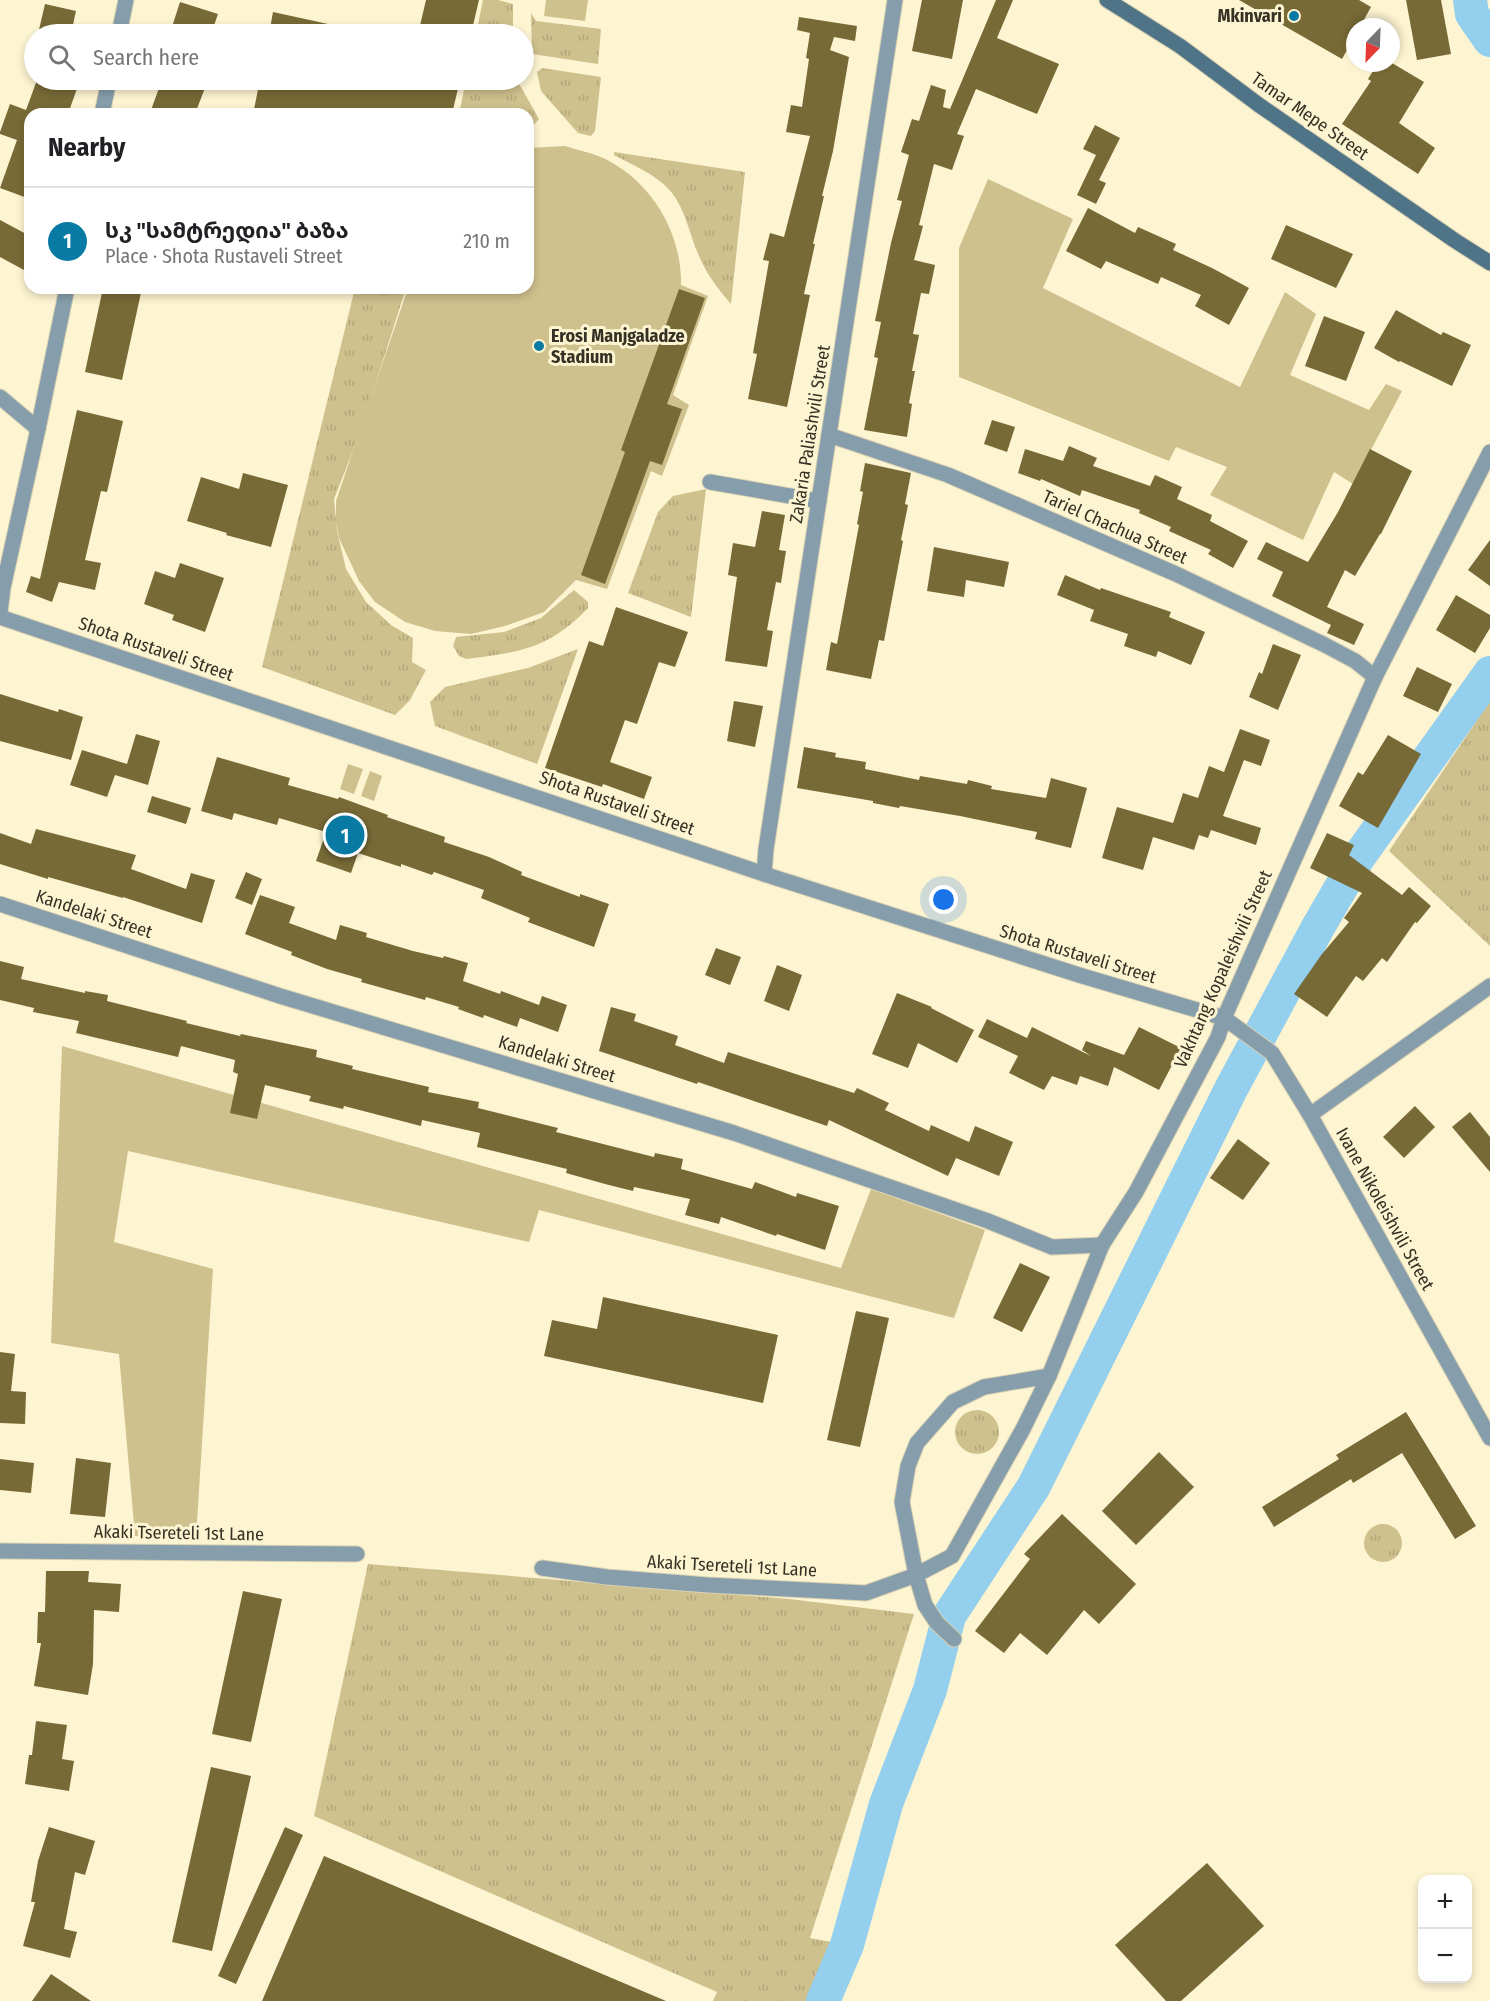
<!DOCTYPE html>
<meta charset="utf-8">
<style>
:root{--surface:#fff;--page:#f2f2f2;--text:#202124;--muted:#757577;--line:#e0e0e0;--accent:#087aa3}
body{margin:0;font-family:"Fira Sans Condensed","Noto Sans Georgian",sans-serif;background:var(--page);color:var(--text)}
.controls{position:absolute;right:18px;bottom:18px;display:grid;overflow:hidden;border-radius:12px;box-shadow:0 3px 9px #0003}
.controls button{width:54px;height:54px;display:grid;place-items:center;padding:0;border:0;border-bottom:2px solid var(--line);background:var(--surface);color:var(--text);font:30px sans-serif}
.compass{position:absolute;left:1346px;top:18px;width:54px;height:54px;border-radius:50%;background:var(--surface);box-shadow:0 3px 9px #0003;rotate:203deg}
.you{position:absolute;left:944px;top:900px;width:21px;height:21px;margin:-15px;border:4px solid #fff;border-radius:50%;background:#1a73e8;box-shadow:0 0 0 9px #1a73e833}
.badge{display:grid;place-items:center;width:39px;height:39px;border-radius:50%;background:var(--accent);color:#fff;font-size:20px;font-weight:700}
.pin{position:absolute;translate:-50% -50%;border:3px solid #fff;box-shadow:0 2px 6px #0006}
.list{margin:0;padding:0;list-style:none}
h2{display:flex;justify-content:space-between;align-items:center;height:78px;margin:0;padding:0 24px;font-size:26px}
h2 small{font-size:20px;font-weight:400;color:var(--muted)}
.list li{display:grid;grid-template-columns:39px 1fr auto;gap:18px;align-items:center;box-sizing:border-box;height:108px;padding:0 24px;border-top:2px solid var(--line)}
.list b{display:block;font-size:22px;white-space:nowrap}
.list p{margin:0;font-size:20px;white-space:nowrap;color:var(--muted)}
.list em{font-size:20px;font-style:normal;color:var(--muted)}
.icon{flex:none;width:33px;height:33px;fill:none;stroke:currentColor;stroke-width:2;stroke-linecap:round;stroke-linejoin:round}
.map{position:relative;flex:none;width:1490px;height:2001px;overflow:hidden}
.search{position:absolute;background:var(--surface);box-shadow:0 3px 9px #0003;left:24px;top:24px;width:510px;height:66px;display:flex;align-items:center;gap:15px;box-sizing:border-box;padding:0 21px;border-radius:33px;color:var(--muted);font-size:22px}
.panel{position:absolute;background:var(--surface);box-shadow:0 3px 9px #0003;left:24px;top:108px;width:510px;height:186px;border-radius:18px}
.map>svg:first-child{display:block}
</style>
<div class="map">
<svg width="1490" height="2001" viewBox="0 0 1490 2001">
<defs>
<pattern id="grass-tufts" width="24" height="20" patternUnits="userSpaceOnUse" patternTransform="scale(1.5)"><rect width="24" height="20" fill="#cfc18d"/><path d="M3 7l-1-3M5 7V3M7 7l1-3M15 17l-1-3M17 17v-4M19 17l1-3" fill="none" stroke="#b2a67a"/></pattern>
</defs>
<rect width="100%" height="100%" fill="#fdf4d2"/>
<g fill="url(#grass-tufts)">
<path d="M483,0H498L513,4V34H476Z"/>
<path d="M531,13L536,21L601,29L598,64L532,54Z"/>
<path d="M542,68L601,77L595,131L591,136L578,133L541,91L537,72Z"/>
<path d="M466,80H517L539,119L528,132V114H459Z"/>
<path d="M614,152L745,172L731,304C719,290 707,275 700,258C690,237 686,211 672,193C658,175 634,166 614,155Z"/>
<path d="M355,288H406L360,433L334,499L337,531L346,569L366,602L391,625L413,638L412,662L426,670L410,700L395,715L262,667Z"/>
<path d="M706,489L691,617L628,593L658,512L673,496Z"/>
<path d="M574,590L588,602V608C549,649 520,652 466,659L459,656L453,646L456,637L504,632L541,618Z"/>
<path d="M578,649L537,764L435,726L430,702L445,687L528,668Z"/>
<path d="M1490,701V946L1389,851Z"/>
<circle cx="977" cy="1432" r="22"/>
<circle cx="1383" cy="1543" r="19"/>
<path d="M368,1564L789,1599L914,1614L810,1938L847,1945L823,2001H713L717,1992L314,1816Z"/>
</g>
<g fill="#cfc18d">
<path d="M546,0H588L585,21L544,16Z"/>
<path d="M565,146C577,150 589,152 601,157C650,179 682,231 681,285L708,296L673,395L689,405L662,476L651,471L607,589L576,580L544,612L505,626L471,634L435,631L405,622L375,602L359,581L339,538L336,522V501L408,288H528V148Z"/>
<path d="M988,179L1073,219L1043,288L1240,387L1285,292L1316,314L1290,375L1369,410L1386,384L1402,391L1353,484L1334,472L1303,540L1210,495L1227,467L1176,447L1169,461L959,377V248Z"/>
<path d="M348,764L363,769L354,794L340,789Z"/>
<path d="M370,771L382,776L374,801L361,796Z"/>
<path d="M62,1046L841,1268L871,1189L985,1230L954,1318L539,1210L529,1242L128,1151L114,1242L213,1269L196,1538L135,1536L119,1354L51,1343Z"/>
</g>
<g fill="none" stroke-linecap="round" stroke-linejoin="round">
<g stroke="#94cfed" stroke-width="34">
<path d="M1470,0L1472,14L1490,40"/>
<path d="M823,2001L847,1945L886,1804L930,1690L949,1616L1034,1486L1231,1089L1317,929L1358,858L1490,673"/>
</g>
</g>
<g fill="#786a36">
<path d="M426,0H479L471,34H418Z"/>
<path d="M922,0H963L952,59L912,51Z"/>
<path d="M996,0H1013L997,38L1059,64L1037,114L976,89L957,134L964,136L952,170L934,164L919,225L923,226L914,260L935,265L929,294L921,293L913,334L919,335L912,371H915L909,403L912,404L907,437L864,430L878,358L874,357L881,322L875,321L891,243L902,201L897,200L909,155L901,152L912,119L919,121L931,85L946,90L943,107L950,109Z"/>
<path d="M1239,0H1359L1371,7L1360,27H1355V36L1342,59Z"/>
<path d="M1406,0H1441L1451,54L1417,60Z"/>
<path d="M180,2L218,14L211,34H186L171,30Z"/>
<path d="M45,4L76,11L71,34H38Z"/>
<path d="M273,12L351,29L350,34H269Z"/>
<path d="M799,17L857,26L855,41L834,37L830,50L849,57L833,151L822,196H824L813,244H815L804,294L810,295L787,407L748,399L757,354L753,353L769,261L763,260L770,233L784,237L810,136L786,132L791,105L802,107L809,59L806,58L810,33L797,30Z"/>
<path d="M1378,63H1392L1424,82L1399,123L1435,148L1418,174L1342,124L1371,81L1368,79Z"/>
<path d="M37,80H80L68,114H30V199L0,188L17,140L0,134V132L10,104L26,110Z"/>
<path d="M162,80H208L195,114H164L151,110Z"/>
<path d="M260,80H460L452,114H253Z"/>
<path d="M1095,125L1120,138L1099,180L1106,183L1096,204L1077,195L1096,155L1083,149Z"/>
<path d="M1088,208L1135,233L1138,227L1176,244L1173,250L1212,268L1249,288L1229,325L1195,306L1201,295L1161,277L1158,284L1106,261L1101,269L1066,251Z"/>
<path d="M0,220L30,236V259L24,270L0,257Z"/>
<path d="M1286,225L1353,254L1336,288L1271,259Z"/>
<path d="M103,288H142L122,380L85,372Z"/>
<path d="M679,289L705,298L667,404L682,409L662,465L650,461L605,584L581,575L625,452L621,450Z"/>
<path d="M1396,310L1441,335L1443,332L1471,345L1452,386L1400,361L1399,362L1374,348Z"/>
<path d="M1324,316L1365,332L1346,381L1305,366Z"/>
<path d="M77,410L123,421L107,492L101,491L85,560L101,563L95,590L59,582L52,602L26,592L31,576L40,579Z"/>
<path d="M992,420L1015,427L1007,452L984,444Z"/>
<path d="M1069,446L1097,458L1093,466L1150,486L1155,475L1182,487L1177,499L1212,515L1210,521L1248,541L1233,568L1208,554L1211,550L1169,531L1171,527L1139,513L1140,510L1082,490L1080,496L1041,479L1040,481L1018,473L1025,449L1063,461Z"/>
<path d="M1370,449L1412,471L1381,534H1380L1355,576L1345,570L1327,607L1364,624L1354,645L1327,633L1331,625L1272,596L1283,572L1257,559L1266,542L1308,562L1338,512Z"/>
<path d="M865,463L911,473L905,504L908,505L901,540L903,541L884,641L879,640L871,679L826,670L831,642L837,644L859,525L857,524L863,492L860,491Z"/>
<path d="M243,473L288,485L271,547L226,535L227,533L187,521L201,477L239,489Z"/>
<path d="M762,511L785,515L779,550L786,551L781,583L776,582L767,630L773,631L767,667L725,661L737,577L728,575L733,543L755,547Z"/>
<path d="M1490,540V586L1468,570Z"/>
<path d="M934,547L1009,562L1004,587L966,580L964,597L927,591Z"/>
<path d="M180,563L224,578L205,632L172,620L174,615L144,604L155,571L175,578Z"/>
<path d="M1065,575L1100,590L1101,588L1171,612L1169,617L1205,632L1191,665L1158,651L1156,657L1124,646L1128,634L1090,621L1094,610L1057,595Z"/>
<path d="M1456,595L1490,615V628L1475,653L1436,630Z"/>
<path d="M616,607L688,632L675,667L659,662L637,724L625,720L610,762L652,777L644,799L603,784L602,787L545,768L589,641L603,646Z"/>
<path d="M1273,644L1301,655L1278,710L1249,697L1259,672L1262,674Z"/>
<path d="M1417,667L1452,684L1438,712L1403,696Z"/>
<path d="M0,694L58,712L59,709L83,717L71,760L0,741Z"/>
<path d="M734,701L763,706L755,747L727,741Z"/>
<path d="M1240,729L1270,740L1261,766L1244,760L1223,816L1261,828L1256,845L1211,830L1208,838L1199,835L1194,850L1153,837L1143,870L1102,858L1117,807L1173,823L1183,793L1198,798L1209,766L1224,772Z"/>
<path d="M136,734L160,741L148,785L115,775L107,797L70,785L82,750L127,764Z"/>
<path d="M1388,735L1421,754L1378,828L1339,806L1358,772L1363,775Z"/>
<path d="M804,747L836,753L835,757L866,762L865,769L919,780L920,776L967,784L968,780L992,786L991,789L1046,798L1051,778L1087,788L1071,848L1035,839L1037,832L960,816L900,806L899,808L873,803V801L797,788Z"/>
<path d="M217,757L290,778L288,785L338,799L339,797L388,815L387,817L445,837L444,842L489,857L522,872L521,875L580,897V894L609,904L594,947L528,922L530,918L481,898L484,890L434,872L432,875L401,864V867L358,853L351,873L316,861L326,832L279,818L277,825L234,813L232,820L201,811Z"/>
<path d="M152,796L191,808L186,824L147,812Z"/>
<path d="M36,829L136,855L131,869L186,889L191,873L215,880L202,923L123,897V898L48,877V879L0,864V833L31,844Z"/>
<path d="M1327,833L1354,845L1349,855L1402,895L1409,887L1431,906L1417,923L1415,922L1387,962L1382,958L1363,981L1356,976L1327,1017L1294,994L1322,954L1349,922L1344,918L1362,893L1310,868Z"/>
<path d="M246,872L262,879L252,905L235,898Z"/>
<path d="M260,895L295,907L289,923L336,940L340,925L367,933L366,937L413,951L443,958L444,956L468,963L463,981L500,994L501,991L539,1005L542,996L567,1005L558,1032L520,1018L517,1027L484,1015L483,1018L458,1009L459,1007L426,997L425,1000L361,982L362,979L327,969L291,955L292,952L245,934Z"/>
<path d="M716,948L741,957L730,985L705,975Z"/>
<path d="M0,961L24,967L21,979L85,993V991L108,995L107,1001L187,1021L186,1023L240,1036L241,1034L317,1050L316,1057L353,1066L352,1069L429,1087L428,1092L479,1102L478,1108L558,1128L556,1132L654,1157L655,1153L683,1159L681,1169L752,1189L755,1182L796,1197L797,1193L839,1206L825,1250L777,1234L776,1236L721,1217L719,1224L685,1215L690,1199L634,1187L633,1191L605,1184L566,1173L567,1169L477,1147L480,1133L422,1120L421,1126L344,1106L343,1109L309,1101L311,1096L265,1085L257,1119L230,1113L238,1074L233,1072L235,1060L181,1046L178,1057L76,1033L79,1021L33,1012L34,1008L0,1000Z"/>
<path d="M777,965L802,975L789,1011L764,1001Z"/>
<path d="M897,993L932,1007L931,1008L974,1030L957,1063L918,1043L908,1068L872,1054Z"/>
<path d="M611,1007L636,1014L634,1021L678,1036L675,1045L724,1063L728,1052L854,1093L857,1088L889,1103L885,1110L929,1131L931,1125L969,1142L975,1126L1013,1142L999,1176L956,1158L948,1176L829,1120L827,1126L698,1082L697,1084L599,1051Z"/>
<path d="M987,1019L1027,1038L1032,1027L1091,1056L1082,1050L1086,1041L1124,1055L1139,1027L1181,1048L1159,1090L1114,1067L1108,1086L1080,1076L1077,1085L1052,1076L1044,1090L1009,1073L1018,1056L978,1037Z"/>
<path d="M1415,1106L1435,1127L1404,1158L1383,1137Z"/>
<path d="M1470,1112L1490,1137V1172L1452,1127Z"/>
<path d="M1238,1139L1270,1163L1243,1200L1210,1178Z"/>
<path d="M1020,1263L1050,1277L1022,1332L993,1318Z"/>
<path d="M603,1297L778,1335L763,1403L544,1356L552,1320L597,1329Z"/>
<path d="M856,1311L889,1318L860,1447L827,1440Z"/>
<path d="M0,1352L15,1354L11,1391L26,1392L25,1424L0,1423Z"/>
<path d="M1406,1412L1476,1526L1455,1539L1402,1453L1353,1483L1351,1479L1274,1527L1262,1507L1339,1459L1336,1455Z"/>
<path d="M1159,1452L1194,1487L1136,1545L1102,1511Z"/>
<path d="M76,1458L111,1463L105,1517L70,1514Z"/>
<path d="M0,1459L34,1463L31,1493L0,1490Z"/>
<path d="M1062,1514L1136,1584L1099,1624L1084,1610L1047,1655L1020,1633L1004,1653L975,1631L1030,1559L1024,1554Z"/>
<path d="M46,1571H89L88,1582L121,1584L119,1612L94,1610L93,1664L88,1695L34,1686L41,1643H37L38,1612H45Z"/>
<path d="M243,1591L282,1599L251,1742L212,1734Z"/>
<path d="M36,1721L67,1725L62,1759L74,1761L69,1791L25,1784L29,1755H32Z"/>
<path d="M211,1767L251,1776L212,1951L172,1942Z"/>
<path d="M49,1827L95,1841L85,1875L75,1872L64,1929L77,1932L70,1958L23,1946L35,1902H31L38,1861Z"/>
<path d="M285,1827L303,1835L236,1984L218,1976Z"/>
<path d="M324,1856L666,2001H262Z"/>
<path d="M1207,1863L1264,1926L1181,2001H1166L1115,1945Z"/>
<path d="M51,1974L91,2001H32Z"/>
</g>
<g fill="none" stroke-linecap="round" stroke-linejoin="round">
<g stroke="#d9d1b3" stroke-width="17">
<g id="minor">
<path d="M119,34L126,0"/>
<path d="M102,114L109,80"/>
<path d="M0,397L38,429"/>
<path d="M829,435L948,475L1176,574L1325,645L1355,661L1375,677"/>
<path d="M710,482L819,501"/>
<path d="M0,612L3,588L38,429L67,288"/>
<path d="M764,874L766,849L895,0"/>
<path d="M0,904L280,996L734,1133L988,1221L1052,1247L1102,1245"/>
<path d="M1310,1115L1490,986"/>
<path d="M0,1551L357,1554"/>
<path d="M542,1568L607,1577L708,1585L866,1593L916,1575L952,1556L1023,1429L1049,1376L1102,1245L1136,1192L1218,1037L1224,1018L1272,1053L1310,1115L1490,1438"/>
<path d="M954,1639L937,1623L925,1605L916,1575L902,1502L908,1466L917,1443L953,1402L984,1387L1049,1376"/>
</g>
</g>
<g stroke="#d9d1b3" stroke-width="17">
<path id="tertiary" d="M0,617L764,874L1079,975L1224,1018L1375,677L1490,452"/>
</g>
<g stroke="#d9d1b3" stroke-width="17">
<path id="secondary" d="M1107,0L1180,46L1259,105L1454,240L1490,263"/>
</g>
<use href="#minor" stroke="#869eab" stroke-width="15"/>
<use href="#tertiary" stroke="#869eab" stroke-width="15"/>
<use href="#secondary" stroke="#507487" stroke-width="15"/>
</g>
<g fill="#087aa3" stroke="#fdf4d2" stroke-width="2">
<circle cx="1294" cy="16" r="6"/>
<circle cx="539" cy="346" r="6"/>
</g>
<g text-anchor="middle" stroke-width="6" stroke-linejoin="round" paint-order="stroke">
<g font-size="18" font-weight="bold" fill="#353225" stroke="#fdf4d2" text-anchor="end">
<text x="1282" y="22">Mkinvari</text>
<text x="551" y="342" text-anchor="start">Erosi Manjgaladze<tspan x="551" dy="21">Stadium</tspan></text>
</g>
<g font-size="18" fill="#353225" stroke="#fdf4d2">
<text transform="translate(1310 116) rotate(35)" y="6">Tamar Mepe Street</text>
<text transform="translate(810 434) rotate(-81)" y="6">Zakaria Paliashvili Street</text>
<text transform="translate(1115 527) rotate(24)" y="6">Tariel Chachua Street</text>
<text transform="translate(156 649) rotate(19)" y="6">Shota Rustaveli Street</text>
<text transform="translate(617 803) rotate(19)" y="6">Shota Rustaveli Street</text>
<text transform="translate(94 914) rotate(18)" y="6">Kandelaki Street</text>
<text transform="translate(1078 954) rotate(17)" y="6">Shota Rustaveli Street</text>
<text transform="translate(1223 969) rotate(-66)" y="6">Vakhtang Kopaleishvili Street</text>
<text transform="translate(557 1059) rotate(17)" y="6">Kandelaki Street</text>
<text transform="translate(1385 1209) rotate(61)" y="6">Ivane Nikoleishvili Street</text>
<text transform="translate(179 1533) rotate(1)" y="6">Akaki Tsereteli 1st Lane</text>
<text transform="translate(732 1566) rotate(3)" y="6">Akaki Tsereteli 1st Lane</text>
</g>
</g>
</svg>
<div class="controls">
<button>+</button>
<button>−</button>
</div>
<svg class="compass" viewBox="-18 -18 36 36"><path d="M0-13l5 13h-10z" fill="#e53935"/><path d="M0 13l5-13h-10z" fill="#757577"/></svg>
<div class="you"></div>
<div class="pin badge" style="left:345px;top:835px">1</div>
<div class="search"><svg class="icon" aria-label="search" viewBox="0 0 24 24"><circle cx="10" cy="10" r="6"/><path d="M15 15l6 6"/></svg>Search here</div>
<section class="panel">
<h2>Nearby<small></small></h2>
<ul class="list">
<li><span class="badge">1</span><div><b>სკ &quot;სამტრედია&quot; ბაზა</b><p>Place · Shota Rustaveli Street</p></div><em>210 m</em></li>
</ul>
</section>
</div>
